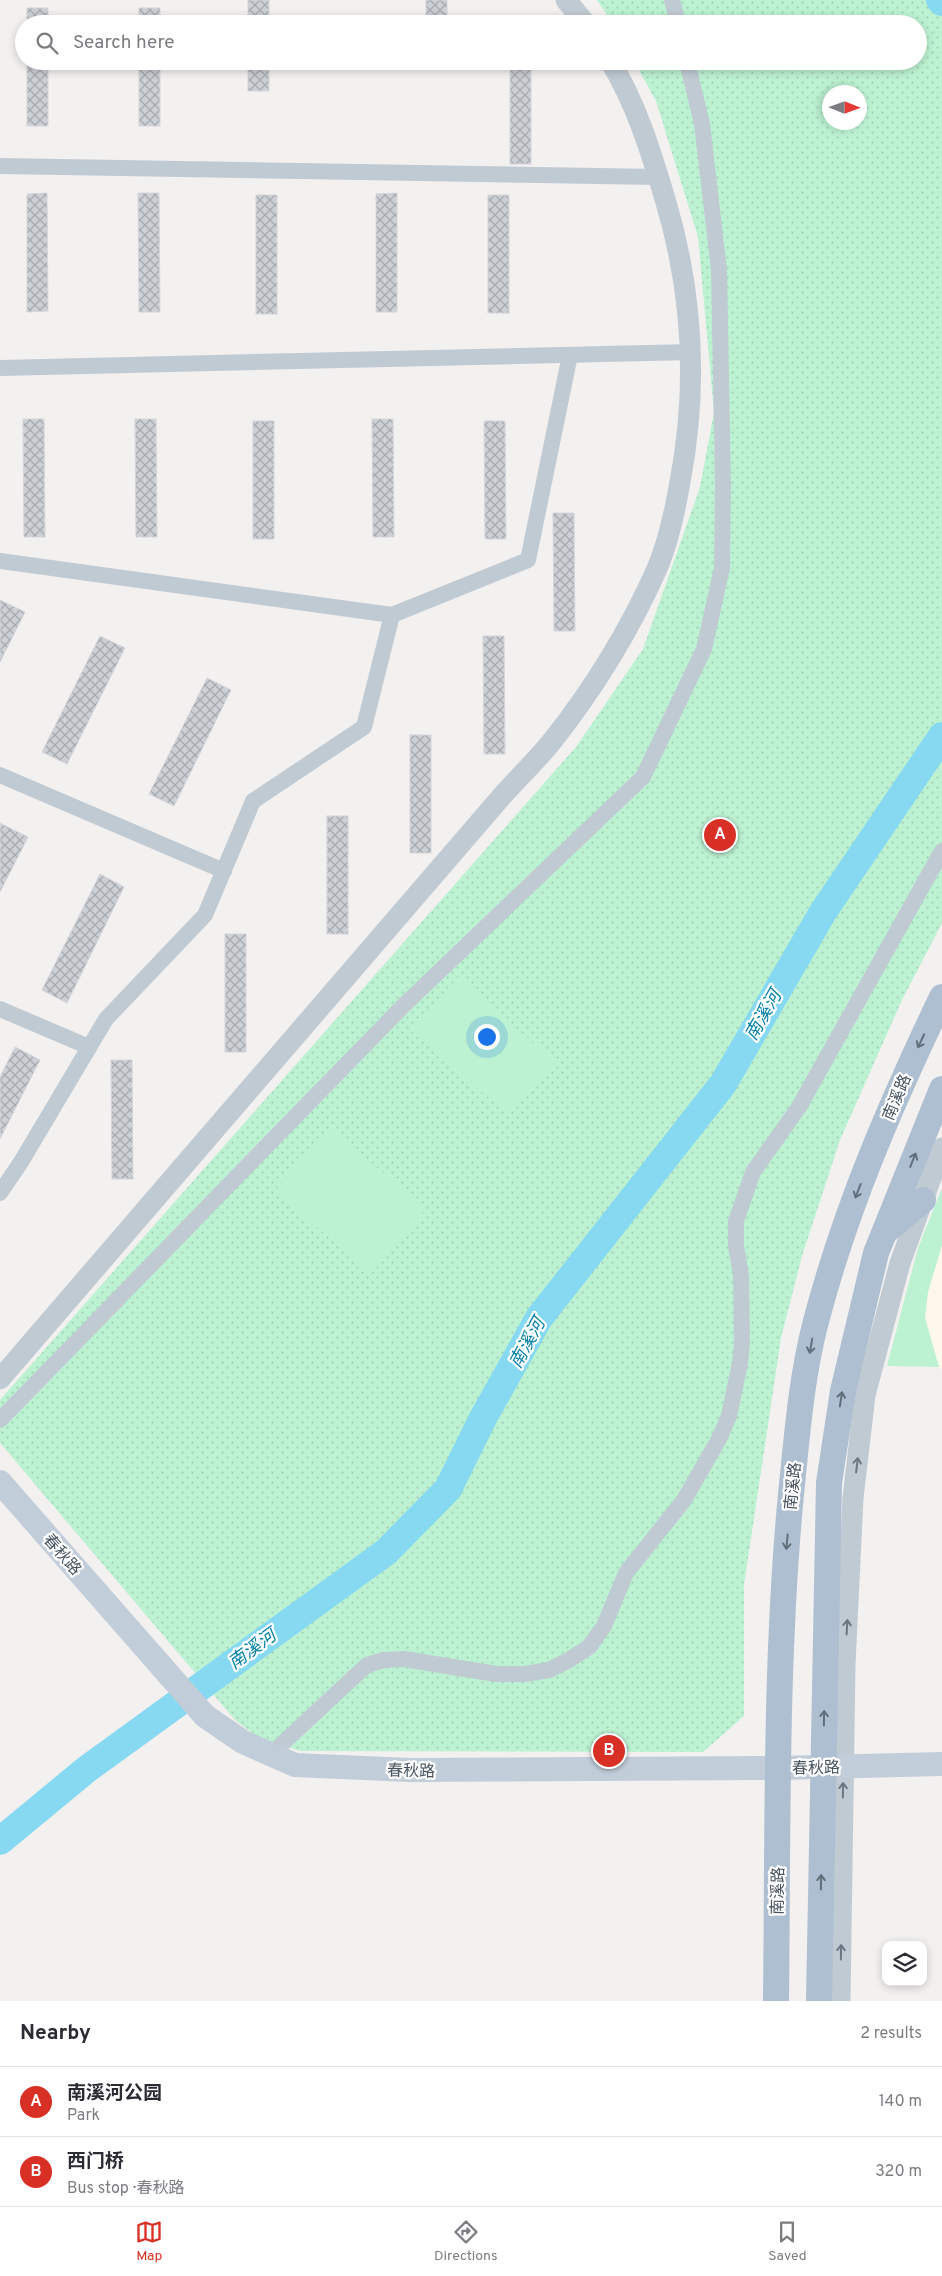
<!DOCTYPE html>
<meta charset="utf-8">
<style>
:root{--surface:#fff;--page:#f2f2f3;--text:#2b2b33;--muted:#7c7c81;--line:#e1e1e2;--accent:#d93025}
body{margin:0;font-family:Overpass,"Noto Sans SC",sans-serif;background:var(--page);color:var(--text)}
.controls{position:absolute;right:15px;bottom:15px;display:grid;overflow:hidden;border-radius:10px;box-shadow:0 2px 8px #0003}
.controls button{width:45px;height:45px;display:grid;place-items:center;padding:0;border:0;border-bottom:1px solid var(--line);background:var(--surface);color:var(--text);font:25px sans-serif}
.compass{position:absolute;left:822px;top:85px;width:45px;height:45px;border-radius:50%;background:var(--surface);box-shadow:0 2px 8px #0003;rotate:91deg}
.you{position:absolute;left:486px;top:1036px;width:18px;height:18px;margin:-12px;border:4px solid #fff;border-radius:50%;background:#1a73e8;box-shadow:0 0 0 8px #1a73e833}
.badge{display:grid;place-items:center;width:32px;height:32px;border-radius:50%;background:var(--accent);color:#fff;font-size:16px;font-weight:700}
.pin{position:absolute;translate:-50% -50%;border:2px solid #fff;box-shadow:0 1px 5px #0006}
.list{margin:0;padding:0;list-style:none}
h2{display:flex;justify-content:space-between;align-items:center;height:65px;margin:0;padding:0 20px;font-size:21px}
h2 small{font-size:16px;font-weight:400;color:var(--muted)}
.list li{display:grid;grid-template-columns:32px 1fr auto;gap:15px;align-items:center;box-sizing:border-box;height:70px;padding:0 20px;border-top:1px solid var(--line)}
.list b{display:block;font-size:19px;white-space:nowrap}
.list p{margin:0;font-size:16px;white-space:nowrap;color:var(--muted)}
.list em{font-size:16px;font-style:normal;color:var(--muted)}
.icon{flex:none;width:28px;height:28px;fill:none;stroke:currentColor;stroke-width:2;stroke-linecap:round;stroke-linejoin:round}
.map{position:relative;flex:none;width:942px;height:2001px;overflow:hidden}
.search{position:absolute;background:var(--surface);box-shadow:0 2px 8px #0003;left:15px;right:15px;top:15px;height:55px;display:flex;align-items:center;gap:12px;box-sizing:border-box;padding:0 18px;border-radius:28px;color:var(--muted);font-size:19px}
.sheet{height:205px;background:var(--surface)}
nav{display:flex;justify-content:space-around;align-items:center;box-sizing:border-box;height:70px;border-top:1px solid var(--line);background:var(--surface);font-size:14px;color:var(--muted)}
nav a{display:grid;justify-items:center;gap:2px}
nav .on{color:var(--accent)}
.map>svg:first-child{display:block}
</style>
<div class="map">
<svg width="942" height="2001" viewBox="0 0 942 2001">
<defs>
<pattern id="park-dots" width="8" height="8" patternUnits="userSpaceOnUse" patternTransform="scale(1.25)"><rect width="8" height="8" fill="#bcf2d2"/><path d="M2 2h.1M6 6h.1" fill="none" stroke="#a3d1b7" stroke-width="1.8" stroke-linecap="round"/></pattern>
<pattern id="building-cross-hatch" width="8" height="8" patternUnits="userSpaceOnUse" patternTransform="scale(1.25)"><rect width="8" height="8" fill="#cccfd5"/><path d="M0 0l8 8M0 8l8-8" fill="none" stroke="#a7abb0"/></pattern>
</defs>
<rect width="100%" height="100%" fill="#f3f0f0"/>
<path fill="#fdf8ea" d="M942,1245V1370L939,1367L925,1318L928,1292Z"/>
<path fill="url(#park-dots)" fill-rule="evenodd" d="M597,0H942V923L902,1000L840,1140L802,1256L781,1338L744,1585V1716L703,1752L301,1751L260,1739L235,1720L0,1443V1400L576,747L643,649L700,487L714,412L698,237L656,101L634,61H918V24H613ZM830,92H860V122H830Z"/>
<g fill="#bcf2d2">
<path d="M458,977L555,1062L509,1115L411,1031Z"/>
<path d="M329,1127L426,1209L371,1274L275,1191Z"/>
<path d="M942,1188V1245L928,1292L925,1318L939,1367L887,1366L918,1248Z"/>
</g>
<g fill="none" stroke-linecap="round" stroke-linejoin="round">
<g stroke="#87d9f2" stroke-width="28">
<path d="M940,0L942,2"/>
<path d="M0,1841L87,1769L386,1552L448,1489L483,1418L539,1318L723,1084L823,912L942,736"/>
</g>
</g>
<g fill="url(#building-cross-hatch)" stroke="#d4d6dc">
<rect x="248" y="0" width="21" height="24"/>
<rect x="426" y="0" width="21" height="24"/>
<rect x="27" y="8" width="21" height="16"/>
<rect x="139" y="8" width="21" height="16"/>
<rect x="27" y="61" width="21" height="65"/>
<rect x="139" y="61" width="21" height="65"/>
<rect x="248" y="61" width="21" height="30"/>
<rect x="510" y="61" width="21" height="103"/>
<path d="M47,193L48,311L27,312V194Z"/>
<path d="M138,193H159L160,312H139Z"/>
<path d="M397,193V312H376V194Z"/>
<rect x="256" y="195" width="21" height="119"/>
<rect x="488" y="195" width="21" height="118"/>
<path d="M23,419H44L45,537H24Z"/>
<path d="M135,419H156L157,537H136Z"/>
<path d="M372,419H393L394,537H373Z"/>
<rect x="253" y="421" width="21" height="118"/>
<path d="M484,421H505L506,539H485Z"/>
<path d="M553,513H574L575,631H554Z"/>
<path d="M0,600L25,612L0,662Z"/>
<path d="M100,636L125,648L67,764L42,752Z"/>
<path d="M483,636H504L505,754H484Z"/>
<path d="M207,678L231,690L174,806L149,794Z"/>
<rect x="410" y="735" width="21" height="118"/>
<rect x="327" y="816" width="21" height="118"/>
<path d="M0,823L28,837L0,892Z"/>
<path d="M100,874L124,887L67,1003L42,990Z"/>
<rect x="225" y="934" width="21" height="118"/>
<path d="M15,1047L40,1060L0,1139V1077Z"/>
<path d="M111,1060H132L133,1179H112Z"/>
</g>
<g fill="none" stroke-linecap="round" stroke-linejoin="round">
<g stroke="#c0cad3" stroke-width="16">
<path d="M672,0L678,24"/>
<path d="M0,166L658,177"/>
<path d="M0,368L691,352"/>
<path d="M0,561L392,615"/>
<path d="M0,775L224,871"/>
<path d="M0,1009L89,1047"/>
<path d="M0,1193L21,1162L106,1019L205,915L253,801L364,727L392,615L528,560L570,355"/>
<path d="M0,1420L404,1005L643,777L704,649L722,568L723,485L719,270L702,124L687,61"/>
<path d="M271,1754L367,1665L384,1660L404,1659L496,1674H525L549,1670L569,1660L589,1647L604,1626L626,1573L684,1500L719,1439L729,1416L740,1363L742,1343L741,1275L736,1246V1221L753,1172L799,1107L942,851"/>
</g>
<g stroke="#c0cad3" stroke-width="21">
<path d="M566,0L586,24"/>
<path d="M0,1379L502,796C519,777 538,759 553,740C594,688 629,631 656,571C668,544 675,511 680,482C698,387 693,292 665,199C651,152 636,103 610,61"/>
<path d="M840,2001L845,1664L853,1498L865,1395L900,1263L942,1148"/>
</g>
<path stroke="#c2cdda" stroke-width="24" d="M0,1482L205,1716L243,1742L295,1765L410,1770L778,1768L942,1764"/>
<g stroke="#aebfd1" stroke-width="26">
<path d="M886,1231L923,1200"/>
<path d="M776,2001C778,1832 775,1662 791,1494C797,1437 801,1380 815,1325C845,1209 891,1104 942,997"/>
<path d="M819,2001L829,1483L843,1391L876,1253L942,1089"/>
</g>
</g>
<defs><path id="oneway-shaft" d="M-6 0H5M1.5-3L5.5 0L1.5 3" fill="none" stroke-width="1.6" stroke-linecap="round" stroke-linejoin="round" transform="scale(1.25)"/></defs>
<g stroke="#616e7c">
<use href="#oneway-shaft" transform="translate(921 1041) rotate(115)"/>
<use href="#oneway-shaft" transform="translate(913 1160) rotate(-68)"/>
<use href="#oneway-shaft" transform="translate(858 1191) rotate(111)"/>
<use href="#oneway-shaft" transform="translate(811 1346) rotate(100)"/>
<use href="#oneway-shaft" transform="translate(841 1399) rotate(-81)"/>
<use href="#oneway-shaft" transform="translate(787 1542) rotate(95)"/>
<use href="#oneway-shaft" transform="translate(824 1718) rotate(-89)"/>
<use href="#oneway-shaft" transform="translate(821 1882) rotate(-89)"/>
</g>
<g stroke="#6b7782">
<use href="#oneway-shaft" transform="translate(857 1465) rotate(-83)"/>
<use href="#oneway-shaft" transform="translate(847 1627) rotate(-87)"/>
<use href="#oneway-shaft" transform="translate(843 1790) rotate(-89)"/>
<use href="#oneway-shaft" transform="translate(841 1952) rotate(-89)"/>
</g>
<g text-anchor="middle" stroke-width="4.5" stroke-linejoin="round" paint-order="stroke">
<g font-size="16" fill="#47535f" stroke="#fff">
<text transform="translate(896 1097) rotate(-67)" y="6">南溪路</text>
<text transform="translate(792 1486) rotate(-84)" y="6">南溪路</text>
<text transform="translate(63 1554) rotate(49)" y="6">春秋路</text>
<text transform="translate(816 1767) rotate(-1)" y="6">春秋路</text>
<text transform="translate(411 1770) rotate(1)" y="6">春秋路</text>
<text transform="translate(777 1891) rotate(-89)" y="6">南溪路</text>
</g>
<g font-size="18" font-style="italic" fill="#0480a6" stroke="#fff">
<text transform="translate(763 1015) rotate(-60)" y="6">南溪河</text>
<text transform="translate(527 1343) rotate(-61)" y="6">南溪河</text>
<text transform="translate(252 1649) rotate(-36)" y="6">南溪河</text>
</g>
</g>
</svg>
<div class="controls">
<button><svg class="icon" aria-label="layers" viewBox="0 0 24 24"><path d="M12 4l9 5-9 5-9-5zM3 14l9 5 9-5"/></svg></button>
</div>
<svg class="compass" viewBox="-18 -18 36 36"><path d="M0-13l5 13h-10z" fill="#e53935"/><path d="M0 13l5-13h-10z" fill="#7c7c81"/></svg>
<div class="you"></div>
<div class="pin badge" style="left:720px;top:835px">A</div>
<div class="pin badge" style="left:609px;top:1751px">B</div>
<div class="search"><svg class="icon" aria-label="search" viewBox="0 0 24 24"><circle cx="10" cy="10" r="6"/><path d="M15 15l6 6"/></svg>Search here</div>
</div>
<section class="sheet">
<h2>Nearby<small>2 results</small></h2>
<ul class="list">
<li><span class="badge">A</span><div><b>南溪河公园</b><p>Park</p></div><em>140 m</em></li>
<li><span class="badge">B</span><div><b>西门桥</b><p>Bus stop · 春秋路</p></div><em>320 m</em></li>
</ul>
</section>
<nav>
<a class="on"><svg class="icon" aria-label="map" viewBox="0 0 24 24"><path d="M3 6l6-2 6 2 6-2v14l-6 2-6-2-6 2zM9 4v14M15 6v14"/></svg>Map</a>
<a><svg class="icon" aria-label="directions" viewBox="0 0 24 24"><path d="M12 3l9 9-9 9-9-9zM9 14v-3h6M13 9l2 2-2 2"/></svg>Directions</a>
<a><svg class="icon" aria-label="saved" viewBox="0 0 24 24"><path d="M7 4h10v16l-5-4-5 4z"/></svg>Saved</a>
</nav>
